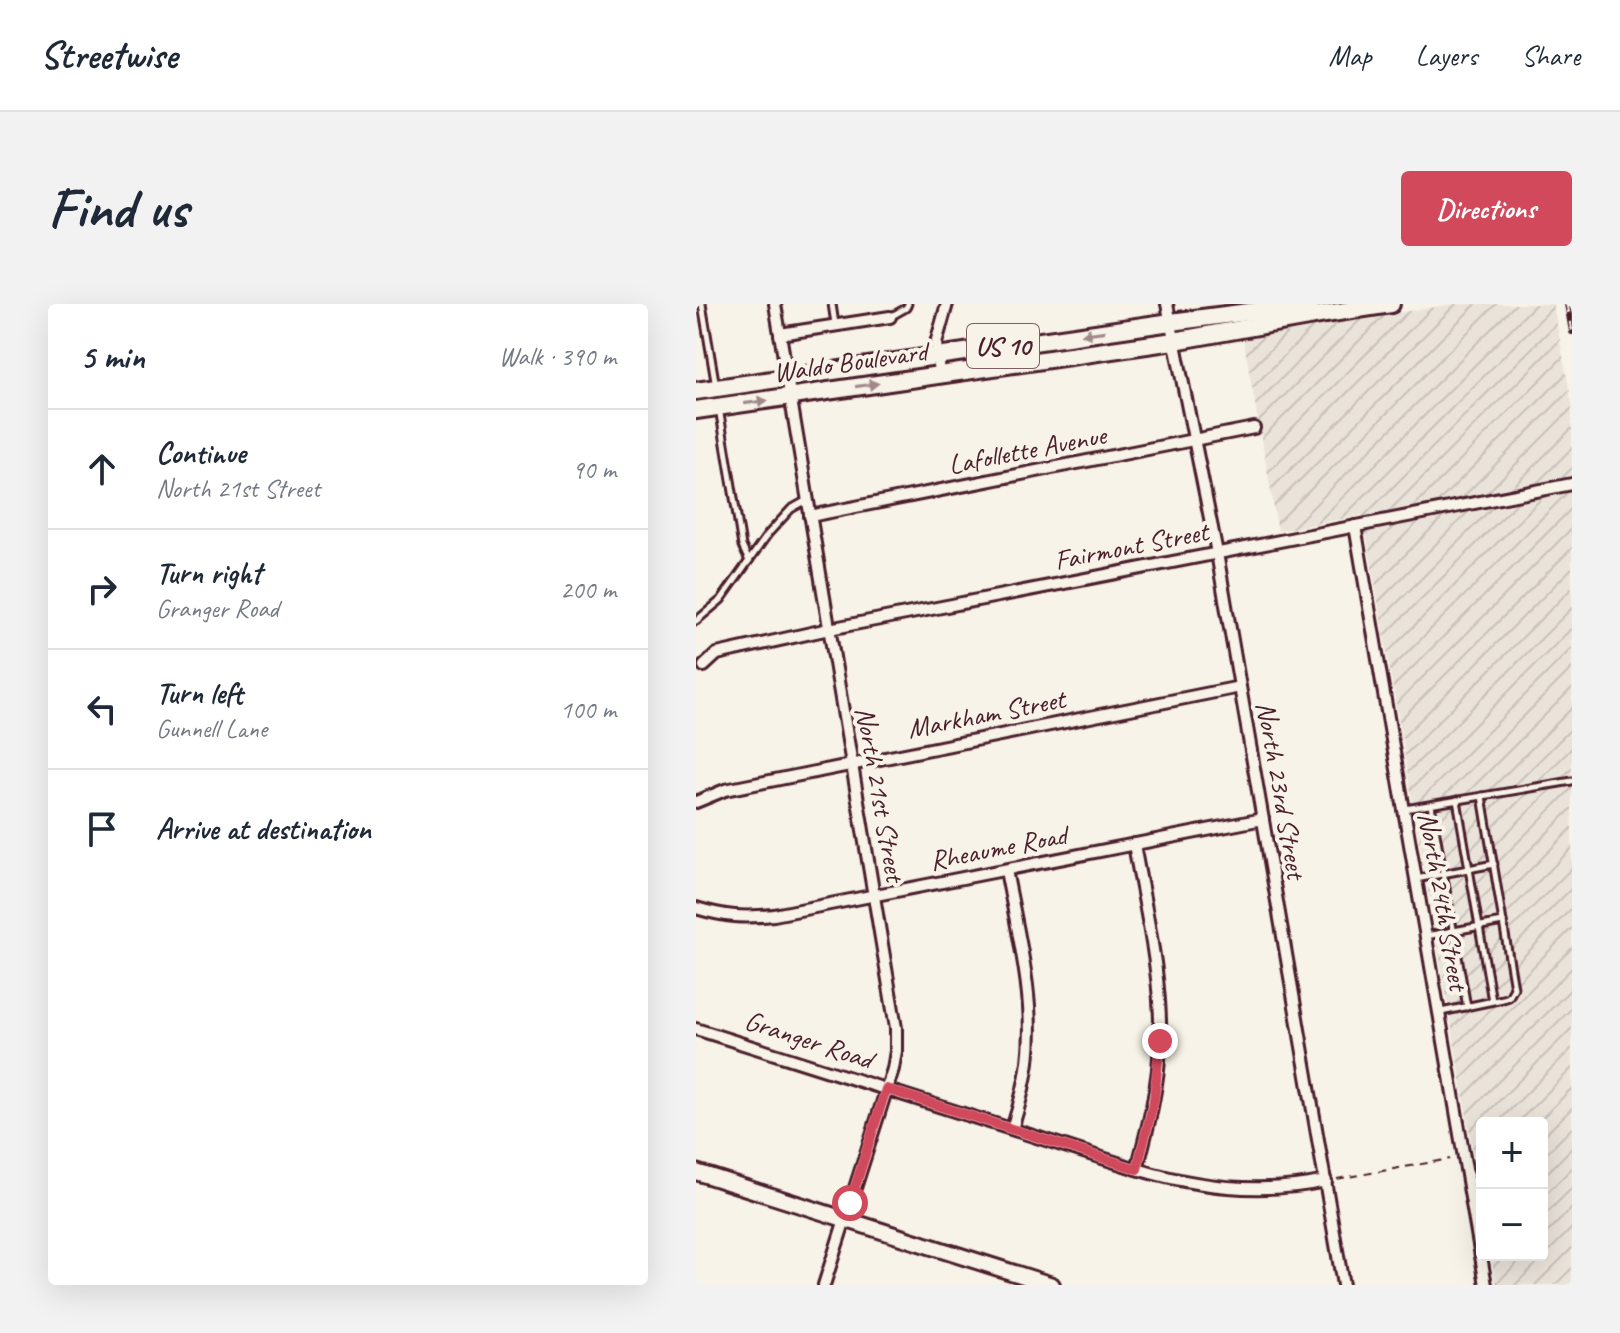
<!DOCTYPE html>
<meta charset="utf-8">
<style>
:root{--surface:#fff;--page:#f2f2f3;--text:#1f2937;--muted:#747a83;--line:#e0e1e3;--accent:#d1495b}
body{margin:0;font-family:Caveat,sans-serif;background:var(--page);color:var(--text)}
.controls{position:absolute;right:24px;bottom:24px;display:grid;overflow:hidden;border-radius:8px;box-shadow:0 8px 32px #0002}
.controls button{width:72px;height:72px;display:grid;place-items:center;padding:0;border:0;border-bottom:2px solid var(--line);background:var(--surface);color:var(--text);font:40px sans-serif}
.stop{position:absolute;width:24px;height:24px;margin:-18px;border:6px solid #d1495b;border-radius:50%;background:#fff}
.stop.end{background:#d1495b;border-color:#fff;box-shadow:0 2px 8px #0008}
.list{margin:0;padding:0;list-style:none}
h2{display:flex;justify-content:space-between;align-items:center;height:104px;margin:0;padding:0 32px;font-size:34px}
h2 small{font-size:26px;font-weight:400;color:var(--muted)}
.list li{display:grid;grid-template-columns:52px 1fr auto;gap:24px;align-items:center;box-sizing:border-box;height:120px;padding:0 32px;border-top:2px solid var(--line)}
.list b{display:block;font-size:30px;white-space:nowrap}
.list p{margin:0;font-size:26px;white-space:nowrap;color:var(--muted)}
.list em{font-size:26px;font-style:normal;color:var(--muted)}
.icon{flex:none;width:44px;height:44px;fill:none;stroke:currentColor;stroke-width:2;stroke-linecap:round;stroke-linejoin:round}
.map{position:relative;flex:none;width:876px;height:981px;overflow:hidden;border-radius:8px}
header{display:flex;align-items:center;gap:48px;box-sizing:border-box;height:112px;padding:0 40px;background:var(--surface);border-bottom:2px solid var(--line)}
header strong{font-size:38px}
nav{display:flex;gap:44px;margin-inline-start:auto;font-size:28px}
.intro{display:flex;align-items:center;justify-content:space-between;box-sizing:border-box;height:192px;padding:0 48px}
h1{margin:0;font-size:56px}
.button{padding:20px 36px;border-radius:8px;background:var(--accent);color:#fff;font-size:28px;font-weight:700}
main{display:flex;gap:48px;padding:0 48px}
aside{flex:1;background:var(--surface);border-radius:8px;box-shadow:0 8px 32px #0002}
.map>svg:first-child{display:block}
</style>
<header>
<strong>Streetwise</strong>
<nav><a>Map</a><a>Layers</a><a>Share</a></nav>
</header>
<div class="intro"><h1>Find us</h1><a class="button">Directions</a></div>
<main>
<aside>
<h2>5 min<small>Walk · 390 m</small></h2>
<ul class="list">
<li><svg class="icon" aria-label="ahead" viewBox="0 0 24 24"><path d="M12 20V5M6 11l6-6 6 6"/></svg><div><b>Continue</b><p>North 21st Street</p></div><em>90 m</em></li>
<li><svg class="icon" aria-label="right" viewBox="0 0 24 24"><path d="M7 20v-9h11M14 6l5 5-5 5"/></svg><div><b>Turn right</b><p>Granger Road</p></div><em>200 m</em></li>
<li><svg class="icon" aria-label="left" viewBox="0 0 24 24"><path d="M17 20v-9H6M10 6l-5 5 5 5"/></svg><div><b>Turn left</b><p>Gunnell Lane</p></div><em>100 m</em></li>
<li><svg class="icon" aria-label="arrive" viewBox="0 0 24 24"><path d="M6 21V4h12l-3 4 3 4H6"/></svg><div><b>Arrive at destination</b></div></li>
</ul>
</aside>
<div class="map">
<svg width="876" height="981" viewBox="0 0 876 981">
<defs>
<pattern id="industrial-furrows" width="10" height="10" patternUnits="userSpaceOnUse" patternTransform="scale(2)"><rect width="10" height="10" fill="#eae3da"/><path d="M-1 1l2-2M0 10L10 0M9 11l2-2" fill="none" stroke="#cac2bb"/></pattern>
</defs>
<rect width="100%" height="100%" fill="#f7f3e8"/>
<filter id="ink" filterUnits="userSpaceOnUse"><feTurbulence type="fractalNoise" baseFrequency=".0125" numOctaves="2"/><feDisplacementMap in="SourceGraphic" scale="16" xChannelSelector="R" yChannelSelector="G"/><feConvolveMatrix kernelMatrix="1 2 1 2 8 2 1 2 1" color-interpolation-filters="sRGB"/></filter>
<g filter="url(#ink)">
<path fill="url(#industrial-furrows)" d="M758,0H857L876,100V981H800L795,951H846V819H786V899L667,211L582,227L547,33Z"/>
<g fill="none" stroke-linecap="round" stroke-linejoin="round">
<g stroke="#4a1f2b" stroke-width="11">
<g id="lane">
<path d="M6,0L20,83"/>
<path d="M136,0L139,20"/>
<path d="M194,13L210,4L212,0"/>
<path d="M23,104L46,242L53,257"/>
<path d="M0,317L25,296L72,230L95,205L111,196"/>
<path d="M761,496L796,697"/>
<path d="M735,501L771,703"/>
<path d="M709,505L876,477"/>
<path d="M720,575L798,560"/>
<path d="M730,632L807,618"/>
<path d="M745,708L807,695L813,693L818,684L786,492"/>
</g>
</g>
<g stroke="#4a1f2b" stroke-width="16">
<g id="street">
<path d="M79,0L200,724V747L197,765L128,981"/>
<path d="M471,0L521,249L647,981"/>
<path d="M84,30L194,13"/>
<path d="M243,70L240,39L251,0"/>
<path d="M114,212L558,124"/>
<path d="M659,222L790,981"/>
<path d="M8,362L21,350L133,325L876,180"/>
<path d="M0,498L29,486L544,383"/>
<path d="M438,540C449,605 466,671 464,737C463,781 452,823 441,865"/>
<path d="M310,566C321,626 340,696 332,758C329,781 323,803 316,825"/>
<path d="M0,604C30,613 47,614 78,611L567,515"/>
<path d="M0,725L441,865C503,884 565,891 630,877"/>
</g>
</g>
<g stroke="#4a1f2b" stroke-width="20">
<path id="secondary" d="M0,868L356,981"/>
</g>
<g stroke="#4a1f2b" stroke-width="22">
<g id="primary">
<path d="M0,87L475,18L614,0"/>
<path d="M0,106L478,37L629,10L695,0"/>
</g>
</g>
<path stroke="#4a1f2b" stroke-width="2" stroke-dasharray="8 6" stroke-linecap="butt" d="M641,875L754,855"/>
<use href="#lane" stroke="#f7f3e8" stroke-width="5"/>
<use href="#street" stroke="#f7f3e8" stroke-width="10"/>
<use href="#secondary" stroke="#f7f3e8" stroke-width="14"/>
<use href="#primary" stroke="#f7f3e8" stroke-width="16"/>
<g stroke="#4a1f2b" stroke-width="6">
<path id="rail" d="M871,0L876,28"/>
</g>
<use href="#rail" stroke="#f7f3e8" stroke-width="3" stroke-dasharray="9" stroke-linecap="butt"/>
</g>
<defs><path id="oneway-solid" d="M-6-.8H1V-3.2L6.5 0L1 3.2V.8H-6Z" transform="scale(2)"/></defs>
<g fill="#a0898a">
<use href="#oneway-solid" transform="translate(397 29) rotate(172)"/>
<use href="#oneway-solid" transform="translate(171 81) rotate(-8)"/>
<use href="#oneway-solid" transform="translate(60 98) rotate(-8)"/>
</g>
</g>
<g fill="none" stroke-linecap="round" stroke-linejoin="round" filter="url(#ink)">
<path stroke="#d1495b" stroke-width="10" d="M154,899L190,785L441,865L458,796L464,737"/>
</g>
<g text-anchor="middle" stroke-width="8" stroke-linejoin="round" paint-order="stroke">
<rect fill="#f7f3e8" stroke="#7e5f64" stroke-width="2" x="271" y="20" width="72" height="44" rx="6"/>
<g font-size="26" font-weight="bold" fill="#4a1f2b">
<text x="307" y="51">US 10</text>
</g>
<g font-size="28" fill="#4a1f2b" stroke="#f7f3e8">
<text transform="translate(154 57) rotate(-8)" y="10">Waldo Boulevard</text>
<text transform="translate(331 145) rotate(-11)" y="10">Lafollette Avenue</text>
<text transform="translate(435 241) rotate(-11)" y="10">Fairmont Street</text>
<text transform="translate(290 409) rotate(-11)" y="10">Markham Street</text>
<text transform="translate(586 486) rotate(80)" y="10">North 23rd Street</text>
<text transform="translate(185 490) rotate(80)" y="10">North 21st Street</text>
<text transform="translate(302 543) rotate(-11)" y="10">Rheaume Road</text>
<text transform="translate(748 597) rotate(80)" y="10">North 24th Street</text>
<text transform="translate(113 735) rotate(18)" y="10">Granger Road</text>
</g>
</g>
</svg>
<div class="controls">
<button>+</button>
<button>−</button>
</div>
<div class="stop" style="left:154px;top:899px"></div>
<div class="stop end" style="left:464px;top:737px"></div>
</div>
</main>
